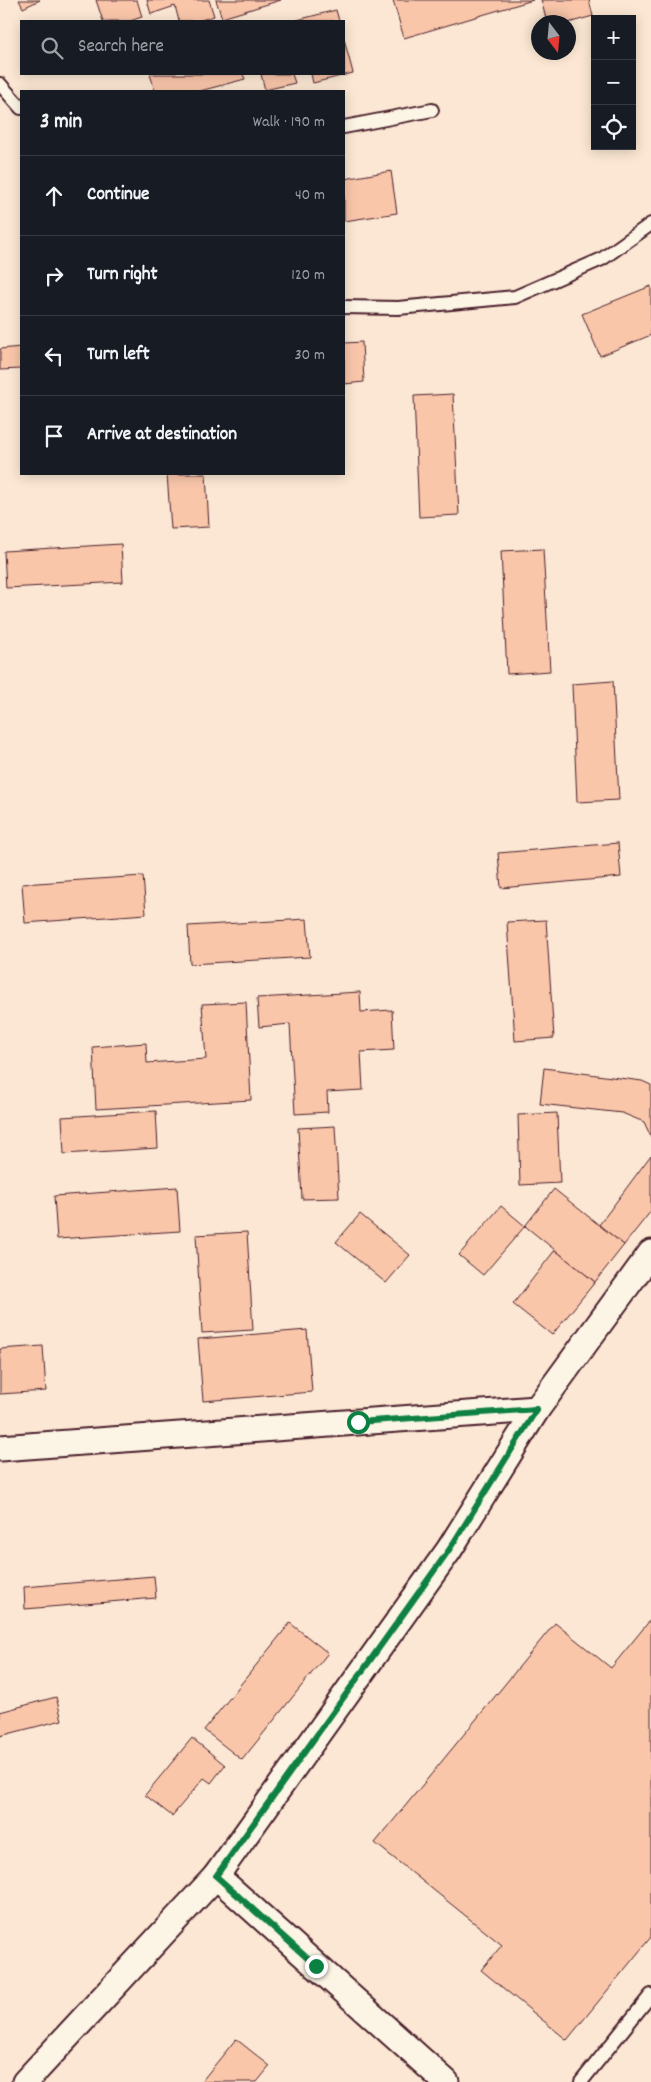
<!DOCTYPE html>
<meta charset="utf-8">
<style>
:root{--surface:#171b24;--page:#20242c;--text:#f1f3f6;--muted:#9ea1a6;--line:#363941}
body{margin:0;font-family:Dekko,sans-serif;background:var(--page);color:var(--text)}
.controls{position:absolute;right:15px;top:15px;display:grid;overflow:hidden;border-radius:0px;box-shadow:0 2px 12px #0003}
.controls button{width:45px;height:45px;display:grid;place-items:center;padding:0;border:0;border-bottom:1px solid var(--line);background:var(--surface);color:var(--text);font:25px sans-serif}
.compass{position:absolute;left:531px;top:15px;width:45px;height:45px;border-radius:50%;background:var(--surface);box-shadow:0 2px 12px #0003;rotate:164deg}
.stop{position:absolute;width:15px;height:15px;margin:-11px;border:4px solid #0b8043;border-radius:50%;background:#fff}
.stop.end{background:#0b8043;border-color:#fff;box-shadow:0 1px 5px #0008}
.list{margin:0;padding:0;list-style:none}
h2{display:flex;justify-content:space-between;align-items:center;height:65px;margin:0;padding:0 20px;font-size:21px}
h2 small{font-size:16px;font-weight:400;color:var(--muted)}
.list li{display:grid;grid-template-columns:32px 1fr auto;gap:15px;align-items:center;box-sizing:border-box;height:80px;padding:0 20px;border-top:1px solid var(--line)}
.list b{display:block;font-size:19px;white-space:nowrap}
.list em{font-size:16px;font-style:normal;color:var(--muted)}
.icon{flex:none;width:28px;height:28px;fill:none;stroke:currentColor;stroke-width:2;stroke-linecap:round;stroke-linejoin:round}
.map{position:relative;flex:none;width:651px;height:2082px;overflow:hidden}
.search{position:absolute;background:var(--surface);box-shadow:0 2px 12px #0003;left:20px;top:20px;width:325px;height:55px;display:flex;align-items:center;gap:12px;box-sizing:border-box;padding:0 18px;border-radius:0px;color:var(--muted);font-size:19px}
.panel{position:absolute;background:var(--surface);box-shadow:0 2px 12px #0003;left:20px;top:90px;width:325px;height:385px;border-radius:0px}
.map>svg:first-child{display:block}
</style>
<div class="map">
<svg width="651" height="2082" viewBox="0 0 651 2082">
<rect width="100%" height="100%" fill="#fbe7d3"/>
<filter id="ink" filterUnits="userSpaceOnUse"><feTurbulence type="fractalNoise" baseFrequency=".02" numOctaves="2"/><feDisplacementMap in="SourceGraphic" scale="10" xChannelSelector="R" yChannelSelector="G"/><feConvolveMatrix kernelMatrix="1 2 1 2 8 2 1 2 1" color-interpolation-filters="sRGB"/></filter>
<g filter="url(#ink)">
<g fill="#f9c6aa" stroke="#4a1f2b">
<path d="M19,0H40L23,8Z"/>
<path d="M96,0H137L142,17L130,21H103Z"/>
<path d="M147,0H209L214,16L198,21H179L175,6L151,14Z"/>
<path d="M216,0H281L222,18Z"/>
<path d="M393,0H533L404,38Z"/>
<path d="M541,0H589L593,16L568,23L547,22Z"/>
<path d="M336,10L339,21H297V20Z"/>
<path d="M344,39L353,73L313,83L311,74H344Z"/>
<path d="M150,74H243L245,79L200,91H155Z"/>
<path d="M261,74H292L295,83L265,90Z"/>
<path d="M391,171L397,213L344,221V179Z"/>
<path d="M651,286V335L600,356L582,314Z"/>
<path d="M362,342L364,382L344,384V343Z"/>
<path d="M21,347V369L0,370V349Z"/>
<path d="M453,394L459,515L419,517L414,396Z"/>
<path d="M167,474H206L209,527L171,529Z"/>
<path d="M121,544L123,582L6,588L4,551Z"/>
<path d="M543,549L550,671L507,674L501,551Z"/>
<path d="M613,681L619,800L577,802L572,684Z"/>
<path d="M618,843L621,877L501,888L498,853Z"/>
<path d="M143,876L146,914L25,923L22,884Z"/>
<path d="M307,919L310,957L190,964L188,926Z"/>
<path d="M546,920L554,1038L515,1041L507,922Z"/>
<path d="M360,992L361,1012L392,1010L394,1050L361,1052L363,1090L327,1092L328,1112L295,1114L290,1024L259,1027L257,998Z"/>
<path d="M246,1002L251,1100L96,1109L93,1047L146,1043L147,1063L206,1059L202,1004Z"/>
<path d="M544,1068L642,1081L651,1085V1137L644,1122L622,1113L540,1104Z"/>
<path d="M156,1111L158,1148L64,1154L62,1117Z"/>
<path d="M557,1113L560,1183L520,1185L518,1115Z"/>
<path d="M335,1126L339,1198L302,1199L298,1128Z"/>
<path d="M651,1155V1211L624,1245L599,1225Z"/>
<path d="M177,1187L180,1231L57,1239L54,1196Z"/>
<path d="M554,1189L624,1245L595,1282L525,1226Z"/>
<path d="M501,1206L525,1226L483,1275L459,1255Z"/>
<path d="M360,1214L410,1255L386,1283L336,1242Z"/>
<path d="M247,1232L253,1330L202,1333L196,1235Z"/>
<path d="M555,1250L595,1282L552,1335L513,1304Z"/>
<path d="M307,1330L312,1392L203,1401L198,1339Z"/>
<path d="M43,1346L46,1391L0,1394V1349Z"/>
<path d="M154,1576L156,1598L25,1609L24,1587Z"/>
<path d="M651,1619V1937L567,2040L481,1970L502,1945L375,1843L555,1623L611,1668Z"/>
<path d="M290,1623L328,1653L242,1760L204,1730Z"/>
<path d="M56,1697L62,1720L0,1736V1712Z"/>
<path d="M192,1738L225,1765L211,1783L204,1778L172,1816L145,1795Z"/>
<path d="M236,2039L270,2066L257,2082H201Z"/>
</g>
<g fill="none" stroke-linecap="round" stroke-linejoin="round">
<g stroke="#4a1f2b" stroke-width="16">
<g id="service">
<path d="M0,84L21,108"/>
<path d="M344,127L432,110"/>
<path d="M344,307L398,308L515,297L602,259L651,224"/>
<path d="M581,2082L651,1995"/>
</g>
</g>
<g stroke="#4a1f2b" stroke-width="29">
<g id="minor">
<path d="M0,1448L537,1409"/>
<path d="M216,1876L446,2082"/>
<path d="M25,2082L216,1876L449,1550L537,1409L651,1253"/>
</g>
</g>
<use href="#service" stroke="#fcf5e5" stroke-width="12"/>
<use href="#minor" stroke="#fcf5e5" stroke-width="25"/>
</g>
</g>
<g fill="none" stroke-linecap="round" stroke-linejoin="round" filter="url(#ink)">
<path stroke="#0b8043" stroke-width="6" d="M316,1966L216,1876L449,1550L537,1409L358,1422"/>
</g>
</svg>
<div class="controls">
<button>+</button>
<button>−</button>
<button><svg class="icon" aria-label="locate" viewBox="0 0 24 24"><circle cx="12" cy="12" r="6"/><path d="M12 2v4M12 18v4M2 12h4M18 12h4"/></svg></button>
</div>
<svg class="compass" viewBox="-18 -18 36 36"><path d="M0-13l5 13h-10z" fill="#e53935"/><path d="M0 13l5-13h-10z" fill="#9ea1a6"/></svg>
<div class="stop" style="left:358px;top:1422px"></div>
<div class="stop end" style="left:316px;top:1966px"></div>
<div class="search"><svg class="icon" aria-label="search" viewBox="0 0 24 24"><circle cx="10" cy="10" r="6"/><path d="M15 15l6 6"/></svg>Search here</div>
<section class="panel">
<h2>3 min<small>Walk · 190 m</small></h2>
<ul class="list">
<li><svg class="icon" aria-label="ahead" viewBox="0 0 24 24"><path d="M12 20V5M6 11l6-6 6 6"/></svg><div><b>Continue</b></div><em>40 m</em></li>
<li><svg class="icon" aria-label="right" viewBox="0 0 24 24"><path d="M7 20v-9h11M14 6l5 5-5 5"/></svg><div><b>Turn right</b></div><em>120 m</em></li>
<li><svg class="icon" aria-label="left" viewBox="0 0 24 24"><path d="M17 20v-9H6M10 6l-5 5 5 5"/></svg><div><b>Turn left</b></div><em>30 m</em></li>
<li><svg class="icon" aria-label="arrive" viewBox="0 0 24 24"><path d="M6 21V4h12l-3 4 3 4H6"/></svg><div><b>Arrive at destination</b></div></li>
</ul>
</section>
</div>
